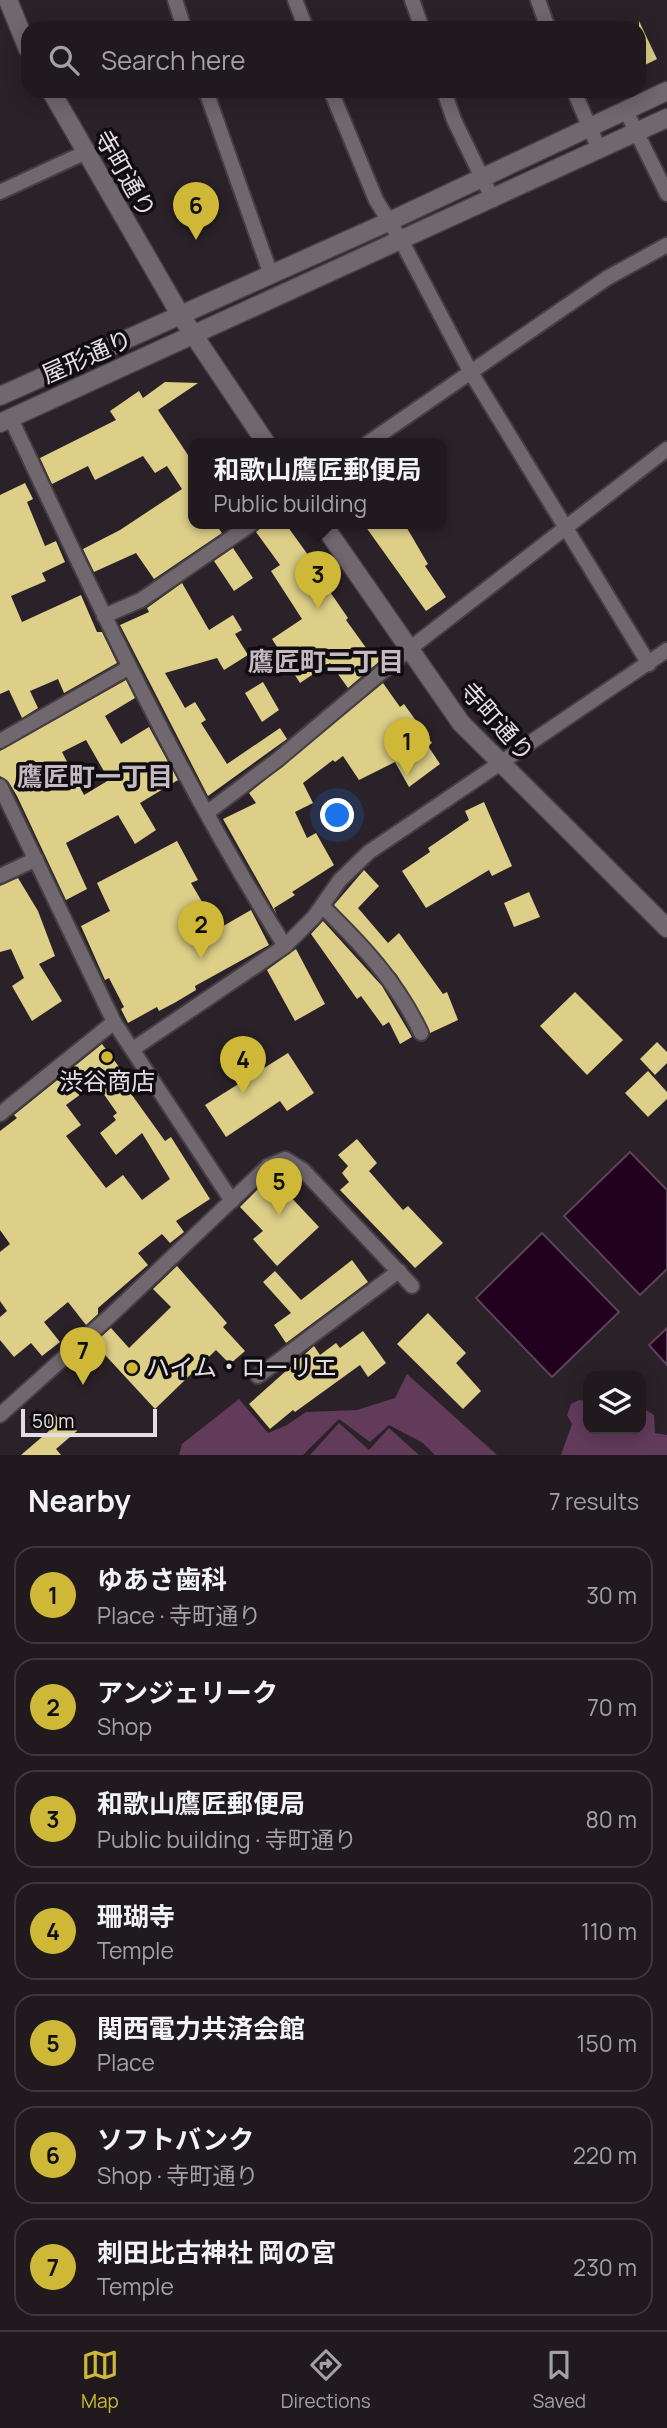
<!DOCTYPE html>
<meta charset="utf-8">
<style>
:root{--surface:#201a1e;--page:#282327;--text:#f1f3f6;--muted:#a2a1a4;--line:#3d383c;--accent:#cfb837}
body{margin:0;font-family:Manrope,"Noto Sans JP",sans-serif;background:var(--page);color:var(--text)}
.controls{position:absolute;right:21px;bottom:21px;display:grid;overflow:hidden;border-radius:14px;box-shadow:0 4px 18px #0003}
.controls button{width:63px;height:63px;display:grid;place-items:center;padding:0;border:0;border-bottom:2px solid var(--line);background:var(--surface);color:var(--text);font:35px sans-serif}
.scale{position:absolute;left:21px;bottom:18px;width:136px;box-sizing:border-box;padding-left:7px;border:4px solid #e4dee2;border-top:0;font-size:19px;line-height:24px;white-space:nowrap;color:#e4dee2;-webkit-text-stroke:5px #100d10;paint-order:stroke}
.you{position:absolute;left:338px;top:816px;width:24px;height:24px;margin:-18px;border:5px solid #fff;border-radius:50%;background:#1a73e8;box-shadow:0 0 0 10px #1a73e833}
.badge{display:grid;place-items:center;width:46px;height:46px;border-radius:50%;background:var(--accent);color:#111;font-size:23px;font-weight:700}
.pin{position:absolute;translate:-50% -58px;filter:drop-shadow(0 2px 4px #0008)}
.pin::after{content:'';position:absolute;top:37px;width:24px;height:21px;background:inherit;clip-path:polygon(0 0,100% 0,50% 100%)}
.popup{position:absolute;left:188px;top:438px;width:259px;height:91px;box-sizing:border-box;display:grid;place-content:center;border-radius:14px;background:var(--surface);filter:drop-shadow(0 2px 5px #0005);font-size:23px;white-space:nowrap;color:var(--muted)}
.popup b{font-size:26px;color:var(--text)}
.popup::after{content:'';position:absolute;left:50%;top:100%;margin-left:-14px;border:14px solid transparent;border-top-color:var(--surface)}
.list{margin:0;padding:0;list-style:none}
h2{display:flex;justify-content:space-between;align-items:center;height:91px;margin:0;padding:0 28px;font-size:30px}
h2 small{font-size:23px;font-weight:400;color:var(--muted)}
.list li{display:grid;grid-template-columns:46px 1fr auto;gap:21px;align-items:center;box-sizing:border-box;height:98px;margin:0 14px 14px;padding:0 14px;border:2px solid var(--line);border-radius:21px}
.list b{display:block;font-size:26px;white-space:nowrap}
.list p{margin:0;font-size:23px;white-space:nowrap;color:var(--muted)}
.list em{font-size:23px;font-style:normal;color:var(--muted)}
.icon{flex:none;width:38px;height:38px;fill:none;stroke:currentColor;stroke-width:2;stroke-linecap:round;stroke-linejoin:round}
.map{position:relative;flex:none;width:667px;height:1455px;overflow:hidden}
.search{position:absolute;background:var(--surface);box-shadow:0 4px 18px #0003;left:21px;right:21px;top:21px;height:77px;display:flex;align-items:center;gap:18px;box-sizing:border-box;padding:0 24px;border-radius:21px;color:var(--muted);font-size:26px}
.sheet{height:875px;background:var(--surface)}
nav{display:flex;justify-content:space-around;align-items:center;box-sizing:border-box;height:98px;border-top:2px solid var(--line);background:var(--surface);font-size:19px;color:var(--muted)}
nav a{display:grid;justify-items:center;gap:4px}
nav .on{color:var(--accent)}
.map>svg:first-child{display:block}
</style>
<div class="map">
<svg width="667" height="1455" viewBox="0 0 667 1455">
<rect width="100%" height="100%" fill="#2a2228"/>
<g fill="#623b5b">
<path d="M407,1374L497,1455H435L423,1443L389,1425L370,1442L339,1419L303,1455H179L182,1444L239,1399L268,1433L287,1425L306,1412L357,1410L395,1398Z"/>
<path d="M579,1400L588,1401V1429H641V1407L654,1415L655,1433L667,1435V1455H561L572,1424L567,1415L571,1404Z"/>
<path d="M339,1423L369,1450L389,1428L419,1455H310Z"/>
</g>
<g fill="#21011d" stroke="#5c4358" stroke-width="2">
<path d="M630,1152L667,1190V1269L640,1295L564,1216Z"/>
<path d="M542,1233L619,1312L552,1377L476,1298Z"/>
<path d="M667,1328V1365L649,1345Z"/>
</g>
<g fill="#ddcf88" fill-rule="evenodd">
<path d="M639,21L657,59L639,68Z"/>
<path d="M165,382L198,383L158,410L194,464V523H215L222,533L154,579L136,553L94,572L83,549L120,530L182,489L167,466L155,473L143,456L95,480L88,466L52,484L40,458L116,420L110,411L139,391L143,398Z"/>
<path d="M25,483L33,499L27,502L45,546L56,541L65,562L42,573L46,581L11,596L22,622L81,595L97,632H102L117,663L64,693L58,679L30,691L38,708L22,718L9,690L0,694V495Z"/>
<path d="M262,523H285L329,584L326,586L348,618L346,620L369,652L373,648L381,660L348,688L330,663L300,683L272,639L302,619L271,571L280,565L256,532Z"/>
<path d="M363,523H404L428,564L425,566L446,597L426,611Z"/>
<path d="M233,548L253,578L234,591L214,561Z"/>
<path d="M182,583L209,630L233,615L242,630L235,634L248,655L224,670L217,658L165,673L185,708L195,702L206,720L201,723L227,764L280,728L287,739L208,796L120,625L149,612L147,608Z"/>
<path d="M126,680L135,698L105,716L121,744L149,727L178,780L140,803L156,830L135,844L118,815L66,843L87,889L66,900L17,796L8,781L0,776V751ZM86,740L109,780L84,795L62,752Z"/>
<path d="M263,682L279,710L262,722L245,693Z"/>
<path d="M383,683L400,707L404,704L432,743L428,746L440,764L409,787L395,762L359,780L343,756L335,762L333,760L303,783L313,803L295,812L307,838L316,833L334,865L292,892L295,895L274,908L277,915L223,819L256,803L249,793Z"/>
<path d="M484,802L512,866L492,876L489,870L426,908L402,871L430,852L428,848L469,820L465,811Z"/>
<path d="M177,841L198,880L191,883L218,929L251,910L269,945L195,986L196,990L176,1002L159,1011L157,1007L128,1023L121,1009L124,1007L109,978L105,980L81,926L110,911L97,883Z"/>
<path d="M364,870L379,886L358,908L388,943L399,933L443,994L447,992L458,1020L430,1033L397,975L334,905Z"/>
<path d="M18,878L38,911L55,956L39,964L62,1001L32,1021L12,986L24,978L11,949L0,952V886Z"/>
<path d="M529,892L540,917L514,927L504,903Z"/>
<path d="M323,921L382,986L412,1037L400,1044L389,1022L383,1026L361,996L357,999L311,934Z"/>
<path d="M296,949L325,1004L295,1021L267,970Z"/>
<path d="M575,992L623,1040L587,1075L540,1026Z"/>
<path d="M657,1042L667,1052V1063L655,1075L640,1059Z"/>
<path d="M102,1044L134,1087L129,1091L165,1141L171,1137L210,1199L176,1221L184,1232L170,1243L162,1234L138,1253L148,1265L98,1308V1314L86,1325L68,1302L44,1322L60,1342L42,1356L31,1343L14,1357L0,1340V1317L7,1311L0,1301V1252L10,1244L0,1230V1131L17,1118L14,1115ZM96,1083L117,1113L113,1116L116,1120L100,1133L116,1155L142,1133L170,1179L142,1200L123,1175L106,1188L66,1136L81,1125L66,1105Z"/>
<path d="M288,1053L314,1093L287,1111L280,1101L226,1137L205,1105Z"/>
<path d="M648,1071L667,1092V1099L648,1117L625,1093Z"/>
<path d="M357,1139L377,1163L369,1171L403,1210L408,1206L443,1243L415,1268L340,1190L349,1182L342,1173L348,1166L338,1155Z"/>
<path d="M271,1176L319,1227L277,1266L253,1239L263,1231L240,1207Z"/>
<path d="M352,1260L368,1282L286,1343L274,1325L291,1313L263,1282L275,1271L301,1300Z"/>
<path d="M177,1266L227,1323L223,1327L245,1351L230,1364L216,1350L155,1409L94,1343L111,1328L129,1348L171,1307L153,1289Z"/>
<path d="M428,1313L466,1353L456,1363L481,1391L463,1409L397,1344Z"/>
<path d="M363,1331L386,1363L368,1377L360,1365L295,1412L293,1410L270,1429L249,1404L314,1346L320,1355L336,1343L340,1348Z"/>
<path d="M54,1414L61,1421L65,1417L77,1431L56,1449L61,1455H21L49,1431L43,1424Z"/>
</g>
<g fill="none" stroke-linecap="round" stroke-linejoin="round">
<g stroke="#453e43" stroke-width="18">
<g id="minor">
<path d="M175,0L184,28"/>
<path d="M295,0L306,28"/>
<path d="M412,0L422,28"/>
<path d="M538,0L548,28"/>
<path d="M206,91L271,275"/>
<path d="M331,91L376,200L402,242L470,371L649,664"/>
<path d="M444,91L454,120L493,200"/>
<path d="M574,91L599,149"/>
<path d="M626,111L667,194"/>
<path d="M0,192L84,153"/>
<path d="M11,419C95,598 179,779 285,946"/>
<path d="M368,443L607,278L667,245"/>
<path d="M104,616L141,600L253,523"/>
<path d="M0,741L128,668"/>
<path d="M0,786L114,1022L232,1201"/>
<path d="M208,812L277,760L408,650L667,449"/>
<path d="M0,876L36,859"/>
<path d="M322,906C362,945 397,982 421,1033"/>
<path d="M133,1049L285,946L314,917L340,880L369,852L667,650"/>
<path d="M0,1114L114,1022"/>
<path d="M258,1376L399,1271"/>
<path d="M0,1415L109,1317L268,1166L285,1159L303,1170L412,1286"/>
</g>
</g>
<g stroke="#453e43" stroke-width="21">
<g id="tertiary">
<path d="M8,0L28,49"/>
<path d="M51,91L181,316L266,443"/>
<path d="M0,396L388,222L667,91"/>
<path d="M0,423L667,118"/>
<path d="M322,523L461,723L667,928"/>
</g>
</g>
<use href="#minor" stroke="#71686f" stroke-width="14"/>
<use href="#tertiary" stroke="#71686f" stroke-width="18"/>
</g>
<g fill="#cfb837" stroke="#100d10" stroke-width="2.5">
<circle cx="107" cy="1057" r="7"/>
<circle cx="132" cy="1368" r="7"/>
</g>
<g text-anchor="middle" stroke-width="7" stroke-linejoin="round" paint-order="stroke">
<g font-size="24" fill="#e4dee2" stroke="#100d10">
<text transform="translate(125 174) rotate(60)" y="8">寺町通り</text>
<text transform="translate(87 357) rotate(-24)" y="8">屋形通り</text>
<text transform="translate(497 722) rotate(48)" y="8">寺町通り</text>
</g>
<g font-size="24" fill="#e4dee2" stroke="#100d10">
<text x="107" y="1090">渋谷商店</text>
<text x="146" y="1376" text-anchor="start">ハイム・ローリエ</text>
</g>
<g font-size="26" font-weight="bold" fill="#c5bac2" stroke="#100d10">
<text x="326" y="671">鷹匠町二丁目</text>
<text x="95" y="786">鷹匠町一丁目</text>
</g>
</g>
</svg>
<div class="controls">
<button><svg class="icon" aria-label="layers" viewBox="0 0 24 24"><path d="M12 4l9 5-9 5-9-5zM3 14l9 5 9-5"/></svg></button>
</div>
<div class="scale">50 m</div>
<div class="you"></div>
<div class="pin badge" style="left:407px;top:776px">1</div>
<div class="pin badge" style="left:201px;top:959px">2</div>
<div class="pin badge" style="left:318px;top:609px">3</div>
<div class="popup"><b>和歌山鷹匠郵便局</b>Public building</div>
<div class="pin badge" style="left:243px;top:1094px">4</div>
<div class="pin badge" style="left:279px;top:1216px">5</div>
<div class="pin badge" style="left:196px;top:240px">6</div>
<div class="pin badge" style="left:83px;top:1385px">7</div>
<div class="search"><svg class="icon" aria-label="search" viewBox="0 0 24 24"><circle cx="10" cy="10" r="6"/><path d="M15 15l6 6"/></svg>Search here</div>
</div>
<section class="sheet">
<h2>Nearby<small>7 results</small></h2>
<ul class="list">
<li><span class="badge">1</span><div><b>ゆあさ歯科</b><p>Place · 寺町通り</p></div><em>30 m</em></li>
<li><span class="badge">2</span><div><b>アンジェリーク</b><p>Shop</p></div><em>70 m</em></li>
<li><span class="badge">3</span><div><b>和歌山鷹匠郵便局</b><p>Public building · 寺町通り</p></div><em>80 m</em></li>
<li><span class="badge">4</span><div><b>珊瑚寺</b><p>Temple</p></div><em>110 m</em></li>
<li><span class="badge">5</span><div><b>関西電力共済会館</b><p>Place</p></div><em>150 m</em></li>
<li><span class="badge">6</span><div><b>ソフトバンク</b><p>Shop · 寺町通り</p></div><em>220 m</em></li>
<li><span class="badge">7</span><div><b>刺田比古神社 岡の宮</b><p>Temple</p></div><em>230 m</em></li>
</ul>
</section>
<nav>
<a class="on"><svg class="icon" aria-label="map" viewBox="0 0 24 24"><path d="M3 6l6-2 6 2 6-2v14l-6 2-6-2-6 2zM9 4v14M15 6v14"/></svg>Map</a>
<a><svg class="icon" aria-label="directions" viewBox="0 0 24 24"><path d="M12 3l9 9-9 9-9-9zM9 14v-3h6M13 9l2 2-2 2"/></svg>Directions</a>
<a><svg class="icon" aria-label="saved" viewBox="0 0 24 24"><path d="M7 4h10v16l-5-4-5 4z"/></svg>Saved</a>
</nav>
